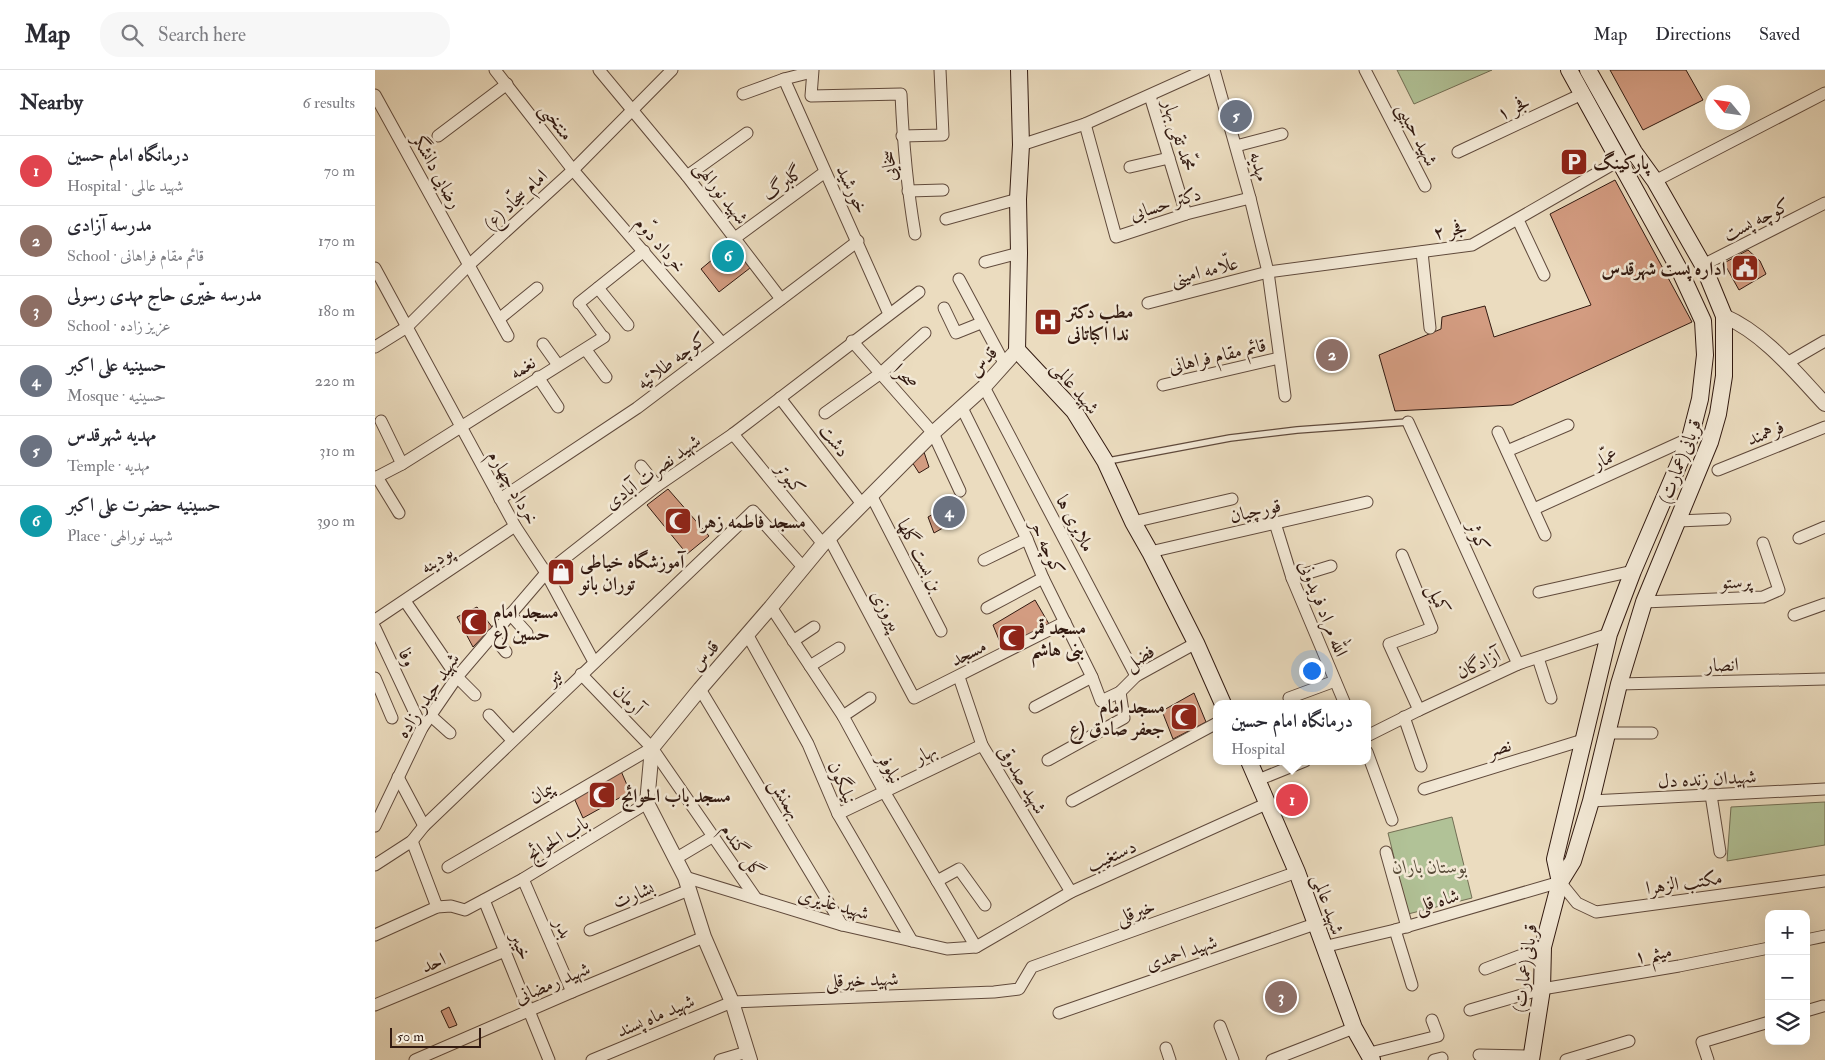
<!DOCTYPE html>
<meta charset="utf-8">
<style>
:root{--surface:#fff;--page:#f7f7f7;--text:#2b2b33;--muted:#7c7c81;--line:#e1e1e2;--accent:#0f766e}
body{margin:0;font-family:"IM FELL Double Pica",Amiri,serif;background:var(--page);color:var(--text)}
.controls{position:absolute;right:15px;bottom:15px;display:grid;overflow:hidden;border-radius:10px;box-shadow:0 5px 20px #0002}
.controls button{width:45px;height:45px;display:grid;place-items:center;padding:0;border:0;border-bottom:1px solid var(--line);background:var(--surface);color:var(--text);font:25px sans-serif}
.compass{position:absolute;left:1330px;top:15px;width:45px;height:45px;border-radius:50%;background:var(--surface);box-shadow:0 5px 20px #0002;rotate:299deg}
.scale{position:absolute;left:15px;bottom:12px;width:91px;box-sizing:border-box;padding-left:5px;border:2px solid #321a11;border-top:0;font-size:14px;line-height:18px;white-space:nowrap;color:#321a11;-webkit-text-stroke:4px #f2e8d5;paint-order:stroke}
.you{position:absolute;left:936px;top:600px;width:18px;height:18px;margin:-12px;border:4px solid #fff;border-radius:50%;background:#1a73e8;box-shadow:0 0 0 8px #1a73e833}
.badge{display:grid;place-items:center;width:32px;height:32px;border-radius:50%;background:var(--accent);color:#fff;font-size:16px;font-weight:700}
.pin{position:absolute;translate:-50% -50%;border:2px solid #fff;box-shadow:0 1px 5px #0006}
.popup{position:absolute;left:838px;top:630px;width:158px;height:65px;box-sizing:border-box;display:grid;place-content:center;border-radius:10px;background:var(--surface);filter:drop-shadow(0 1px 4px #0005);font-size:16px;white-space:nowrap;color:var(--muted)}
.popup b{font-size:19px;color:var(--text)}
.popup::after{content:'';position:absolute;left:50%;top:100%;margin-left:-10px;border:10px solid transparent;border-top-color:var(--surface)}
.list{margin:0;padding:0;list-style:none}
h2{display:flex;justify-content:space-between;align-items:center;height:65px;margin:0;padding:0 20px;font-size:21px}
h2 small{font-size:16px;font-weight:400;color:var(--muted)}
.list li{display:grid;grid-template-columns:32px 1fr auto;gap:15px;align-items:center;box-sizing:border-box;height:70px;padding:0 20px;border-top:1px solid var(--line)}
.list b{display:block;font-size:19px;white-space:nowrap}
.list p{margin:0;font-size:16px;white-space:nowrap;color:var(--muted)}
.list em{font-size:16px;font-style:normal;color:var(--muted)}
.icon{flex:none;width:28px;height:28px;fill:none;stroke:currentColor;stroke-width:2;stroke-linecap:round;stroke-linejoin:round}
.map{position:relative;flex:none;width:1450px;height:990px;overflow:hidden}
header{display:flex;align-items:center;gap:30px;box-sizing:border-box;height:70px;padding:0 25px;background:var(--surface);border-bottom:1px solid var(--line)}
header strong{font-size:24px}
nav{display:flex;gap:28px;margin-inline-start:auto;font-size:18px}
.search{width:350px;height:45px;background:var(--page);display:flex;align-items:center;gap:12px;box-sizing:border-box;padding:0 18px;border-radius:20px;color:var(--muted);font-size:19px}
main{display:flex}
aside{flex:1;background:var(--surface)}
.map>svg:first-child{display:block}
</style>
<header>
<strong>Map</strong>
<div class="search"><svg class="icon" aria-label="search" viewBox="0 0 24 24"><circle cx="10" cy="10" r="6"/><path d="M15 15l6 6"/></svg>Search here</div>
<nav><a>Map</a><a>Directions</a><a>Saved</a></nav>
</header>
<main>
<aside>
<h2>Nearby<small>6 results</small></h2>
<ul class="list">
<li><span class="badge" style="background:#e0444e">1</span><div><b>درمانگاه امام حسین</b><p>Hospital · شهید عالمی</p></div><em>70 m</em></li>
<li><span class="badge" style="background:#8d6e63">2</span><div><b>مدرسه آزادی</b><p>School · قائم مقام فراهانی</p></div><em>170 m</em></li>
<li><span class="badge" style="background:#8d6e63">3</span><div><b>مدرسه خیّری حاج مهدی رسولی</b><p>School · عزیز زاده</p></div><em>180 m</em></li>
<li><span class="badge" style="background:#6b7280">4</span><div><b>حسینیه علی اکبر</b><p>Mosque · حسینیه</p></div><em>220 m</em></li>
<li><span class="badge" style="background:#6b7280">5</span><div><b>مهدیه شهرقدس</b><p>Temple · مهدیه</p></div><em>310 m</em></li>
<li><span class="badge" style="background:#0f9aa8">6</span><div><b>حسینیه حضرت علی اکبر</b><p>Place · شهید نورالهی</p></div><em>390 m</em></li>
</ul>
</aside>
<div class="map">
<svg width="1450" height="990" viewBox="0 0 1450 990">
<rect width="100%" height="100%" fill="#ebdcbf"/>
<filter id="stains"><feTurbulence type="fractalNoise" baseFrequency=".004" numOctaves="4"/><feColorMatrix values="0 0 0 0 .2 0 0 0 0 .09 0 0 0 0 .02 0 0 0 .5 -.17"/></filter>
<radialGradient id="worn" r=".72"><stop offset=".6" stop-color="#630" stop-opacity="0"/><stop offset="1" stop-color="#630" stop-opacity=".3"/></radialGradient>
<g fill="#b1c297" stroke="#726e54">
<path d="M1022,0H1117L1039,34Z"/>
<path d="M1450,732V775L1352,791L1356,737Z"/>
<path d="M1077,747L1097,828L1033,844L1013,763Z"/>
</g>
<g fill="#d39c81" stroke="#321a11">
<path d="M1235,0H1311L1328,30L1268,60Z"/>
<path d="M1240,110L1317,252L1137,335L1020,341L1004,285L1066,259L1067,247L1110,236L1119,267L1216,235L1175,144Z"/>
<path d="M356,174L375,198L344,222L326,199Z"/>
<path d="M1373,180L1385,191L1391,204L1364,220L1349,193Z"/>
<path d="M549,382L554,397L544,403L537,392Z"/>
<path d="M293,419L334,466L312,484L272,435Z"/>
<path d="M577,428L589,446L559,463L553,447L569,438L567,433Z"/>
<path d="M660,530L674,554L629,582L618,555Z"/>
<path d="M102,537L117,557L98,577L82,547Z"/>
<path d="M819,623L831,652L798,669L787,641Z"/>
<path d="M246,701L255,722L208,748L199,728Z"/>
<path d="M74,937L82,955L74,958L66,941Z"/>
</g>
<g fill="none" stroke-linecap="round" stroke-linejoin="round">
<g stroke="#604a3c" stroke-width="8">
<path id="service" d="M733,391L855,368L922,360L1033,352"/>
</g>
<g stroke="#604a3c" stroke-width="11">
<path id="pedestrian" d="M204,233L229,267"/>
</g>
<g stroke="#604a3c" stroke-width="13">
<g id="minor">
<path d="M120,0L198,100L347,273"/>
<path d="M224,0L312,106L406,229"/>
<path d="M438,0L436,26L526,24C528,71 532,117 540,164"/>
<path d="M839,0L875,128L893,202L910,326"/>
<path d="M990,0L1050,116"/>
<path d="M409,9L514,244"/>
<path d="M368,24L409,9L437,2"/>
<path d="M0,25L133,266"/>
<path d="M775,26L811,144"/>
<path d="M710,54L741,167L811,144L875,128"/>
<path d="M63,66L132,14"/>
<path d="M527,66L568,65L565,0"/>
<path d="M646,75L710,54L830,0"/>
<path d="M861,76L907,64"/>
<path d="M1083,82L1207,24"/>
<path d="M755,97L794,88"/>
<path d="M312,106L372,63"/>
<path d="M1280,111L1450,23"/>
<path d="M533,121L568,120"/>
<path d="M571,149L643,129"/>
<path d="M1143,150L1169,205"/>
<path d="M360,168L450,102"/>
<path d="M1047,182L1055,258"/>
<path d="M610,192L644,183"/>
<path d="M1328,195L1450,133"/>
<path d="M0,198L140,456L171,503L219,592"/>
<path d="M584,209L629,293"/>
<path d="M223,218L253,255"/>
<path d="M204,233L269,181"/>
<path d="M773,233L893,202L1097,175L1245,90"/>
<path d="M569,238L581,263L606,253"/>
<path d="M124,249L162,218"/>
<path d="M477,271L558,363L585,421"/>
<path d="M168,274L183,295"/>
<path d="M0,277L32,257L94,195L198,100L297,0"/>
<path d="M211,280L231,307"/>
<path d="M1412,293L1450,271"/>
<path d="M163,307L183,337"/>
<path d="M788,315L904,288"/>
<path d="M609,317L761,606"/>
<path d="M405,328L487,434"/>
<path d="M587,338L652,469L668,508L717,607L726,631L745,622L761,606L821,573"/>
<path d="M450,343L506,303L550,263"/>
<path d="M6,351L27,394"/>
<path d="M1033,352L1143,594"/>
<path d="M1123,362L1170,465"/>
<path d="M358,364L448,474"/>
<path d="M1132,381L1193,355"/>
<path d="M266,396L282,416"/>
<path d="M1343,400L1450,357"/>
<path d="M2,407L24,443"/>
<path d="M0,408L27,394L229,267"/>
<path d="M496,425L566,561"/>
<path d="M125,429L262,338L483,171"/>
<path d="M1159,439L1315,368"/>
<path d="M1303,451L1350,449"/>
<path d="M758,452L857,429"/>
<path d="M900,453L917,508L970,634"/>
<path d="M454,468L539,628L690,552"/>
<path d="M1424,468L1450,457"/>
<path d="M775,482L992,432"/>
<path d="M1027,485L1057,558L1014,574L1044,640"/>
<path d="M609,490L652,469"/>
<path d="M917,508L956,496"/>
<path d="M1164,522L1258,501"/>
<path d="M30,531L82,607L100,625"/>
<path d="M1269,532L1388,527L1404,520L1388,473"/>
<path d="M396,537L468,646L510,723L601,877"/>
<path d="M612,538L668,508"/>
<path d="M135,544L152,563"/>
<path d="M1419,545L1450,534"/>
<path d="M0,550L140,456"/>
<path d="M0,558L47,658"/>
<path d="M372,564L433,674L463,744L537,871"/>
<path d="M117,565L131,582"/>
<path d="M418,571L439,557"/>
<path d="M1163,588L1176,628"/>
<path d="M435,596L464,578"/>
<path d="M206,604L277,678L380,827"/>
<path d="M584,607L607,675L696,822"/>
<path d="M0,608L17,648"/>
<path d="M1244,614L1450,609"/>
<path d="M325,619L467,855"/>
<path d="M914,628L960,611"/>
<path d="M660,637L717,607"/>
<path d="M114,645L137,670"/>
<path d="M56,646L75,663"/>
<path d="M468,646L495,628"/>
<path d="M1029,647L1046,696"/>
<path d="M1232,663H1277"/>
<path d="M992,666L1044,640L1143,594L1234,564"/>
<path d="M992,682L1017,750"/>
<path d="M673,690L749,648L745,622"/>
<path d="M23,707L49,756"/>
<path d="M883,710L930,691"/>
<path d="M1049,719L1208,670"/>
<path d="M1336,725L1345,782"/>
<path d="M697,731L842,653"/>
<path d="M1216,731L1450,719"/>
<path d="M463,744L607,675"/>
<path d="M0,756L47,658L82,607L171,503L282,416L358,364L544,222"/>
<path d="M37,771L62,837"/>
<path d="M1011,782L1032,857"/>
<path d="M300,789L337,767"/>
<path d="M0,795L37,771L49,756L378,441L428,497"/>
<path d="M73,797L277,678"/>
<path d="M310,807L467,855L572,879L601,877L696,822L891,734"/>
<path d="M148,809L197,922"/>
<path d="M562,811L584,799L610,835"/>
<path d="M109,830L174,990"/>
<path d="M215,860L314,820"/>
<path d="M1020,860L1037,915"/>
<path d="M0,865L62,837L76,836L90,840L148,809L272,733"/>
<path d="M1431,870L1450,866"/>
<path d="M948,877L1020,860L1185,812L1202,833L1221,842L1450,811"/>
<path d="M1110,899L1168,877"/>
<path d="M0,935L130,881"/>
<path d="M1095,940L1167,919L1304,896L1394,878"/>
<path d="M1431,941L1448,936"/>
<path d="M684,943L940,854"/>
<path d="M845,956L858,990"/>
<path d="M791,978L795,990"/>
<path d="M995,983L1063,966L1057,950"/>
<path d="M1104,985L1156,986"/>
<path d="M40,990L197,922L329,867"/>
<path d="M217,990L357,932L619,922L644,919L657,897L922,802"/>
<path d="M345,990L372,982"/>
<path d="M897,990L979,958"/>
<path d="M1059,990L1067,988"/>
<path d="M1191,990L1254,971"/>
<path d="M1333,990L1327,972L1394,952"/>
</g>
</g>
<g stroke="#604a3c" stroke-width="16">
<g id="tertiary">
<path d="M1349,246C1390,264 1420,302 1450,334"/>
<path d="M375,990L357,932L329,867L310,807L272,733L277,678L325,619L396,537L448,474L558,363L609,317L642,280"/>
</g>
</g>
<g stroke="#321a11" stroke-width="18">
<g id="secondary">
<path d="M644,0L646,75L643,129L644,183L642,280L699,341L730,391L758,452L775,482L821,573L848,634"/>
<path d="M874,691L922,802L979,958L997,990"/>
<path d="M1185,812L1180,789L1234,564L1258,501L1315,368L1325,329L1330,285L1328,251L1304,199L1194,0"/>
<path d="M1156,990L1167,919L1168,877L1185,812L1198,791L1216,731L1244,614L1269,532L1335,372L1343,344L1349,306V246L1328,195L1280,111L1259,82L1213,0"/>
</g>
</g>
<use href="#service" stroke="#f2e8d5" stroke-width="5.5"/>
<use href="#pedestrian" stroke="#f2e8d5" stroke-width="9"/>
<use href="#minor" stroke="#f2e8d5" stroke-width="11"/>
<use href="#tertiary" stroke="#f2e8d5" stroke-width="14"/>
<use href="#secondary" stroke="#f2e8d5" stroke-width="16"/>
</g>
<defs>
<g id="parking-square" transform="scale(1.4375)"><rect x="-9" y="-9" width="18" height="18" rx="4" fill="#8f2418" stroke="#f2e8d5"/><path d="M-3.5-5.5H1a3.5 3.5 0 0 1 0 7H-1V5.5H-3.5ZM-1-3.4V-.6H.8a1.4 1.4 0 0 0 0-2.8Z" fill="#fff"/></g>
<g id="civic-square" transform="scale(1.4375)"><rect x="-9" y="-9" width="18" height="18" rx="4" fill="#8f2418" stroke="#f2e8d5"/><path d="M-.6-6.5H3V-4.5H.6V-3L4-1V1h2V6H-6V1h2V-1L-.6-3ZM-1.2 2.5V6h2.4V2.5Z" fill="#fff"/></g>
<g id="hospital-square" transform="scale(1.4375)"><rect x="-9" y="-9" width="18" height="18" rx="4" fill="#8f2418" stroke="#f2e8d5"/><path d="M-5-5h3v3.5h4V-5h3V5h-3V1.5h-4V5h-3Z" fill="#fff"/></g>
<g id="mosque-square" transform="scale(1.4375)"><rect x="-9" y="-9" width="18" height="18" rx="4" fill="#8f2418" stroke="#f2e8d5"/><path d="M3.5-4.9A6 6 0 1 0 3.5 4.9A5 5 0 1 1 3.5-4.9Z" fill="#fff"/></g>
<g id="shop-square" transform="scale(1.4375)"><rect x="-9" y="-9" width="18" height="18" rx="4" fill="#8f2418" stroke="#f2e8d5"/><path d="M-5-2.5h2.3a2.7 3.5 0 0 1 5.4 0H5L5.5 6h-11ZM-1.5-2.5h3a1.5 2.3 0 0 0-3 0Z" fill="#fff"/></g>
</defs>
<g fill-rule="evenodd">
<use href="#parking-square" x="1199" y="92"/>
<use href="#civic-square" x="1370" y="198"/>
<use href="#hospital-square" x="673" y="252"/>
<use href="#mosque-square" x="303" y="451"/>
<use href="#shop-square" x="186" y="502"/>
<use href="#mosque-square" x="99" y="552"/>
<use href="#mosque-square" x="637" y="568"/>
<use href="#mosque-square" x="809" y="647"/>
<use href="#mosque-square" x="227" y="725"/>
</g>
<g text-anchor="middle" stroke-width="5" stroke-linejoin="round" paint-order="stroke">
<g font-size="19" fill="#321a11" stroke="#f2e8d5">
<text transform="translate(1138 37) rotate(-25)" y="7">فجر ۱</text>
<text transform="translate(182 51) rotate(52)" y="7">منتخبی</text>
<text transform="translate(1043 64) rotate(63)" y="7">شهید حبیبی</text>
<text transform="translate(805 65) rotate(73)" y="7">محمّد تقی بهار</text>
<text transform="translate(513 96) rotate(-96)" y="7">سخایی</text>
<text transform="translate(885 96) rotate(75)" y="7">مهدیه</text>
<text transform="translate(63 101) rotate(61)" y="7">رضایی دانشگر</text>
<text transform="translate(407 112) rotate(-36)" y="7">گلبرگ</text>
<text transform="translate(478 119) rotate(65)" y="7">خورشید</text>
<text transform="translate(347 122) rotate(52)" y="7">شهید نورالهی</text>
<text transform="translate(140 129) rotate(-43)" y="7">امام سجّاد (ع)</text>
<text transform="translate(790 133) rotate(-17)" y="7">دکتر حسابی</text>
<text transform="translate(1381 149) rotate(-27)" y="7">کوچه پست</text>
<text transform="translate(1075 159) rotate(-12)" y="7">فجر ۲</text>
<text transform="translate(286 174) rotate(49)" y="7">خرداد دوّم</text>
<text transform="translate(829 200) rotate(-14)" y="7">علّامه امینی</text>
<text transform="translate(842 285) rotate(-13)" y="7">قائم مقام فراهانی</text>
<text transform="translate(296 290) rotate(-37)" y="7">کوچه طلائیه</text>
<text transform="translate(607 291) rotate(-48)" y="7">قدس</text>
<text transform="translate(147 297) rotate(-33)" y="7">نغمه</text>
<text transform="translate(531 306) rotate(49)" y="7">صحرا</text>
<text transform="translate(701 317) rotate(50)" y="7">شهید عالمی</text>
<text transform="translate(1390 362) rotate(-22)" y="7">فرهمند</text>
<text transform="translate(460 370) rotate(52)" y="7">دشت</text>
<text transform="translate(1230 388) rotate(-25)" y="7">عمّار</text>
<text transform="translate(1304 391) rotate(-69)" y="7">(عمارت)قربانی</text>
<text transform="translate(277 401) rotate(-36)" y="7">شهید نصرت آبادی</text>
<text transform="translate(416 408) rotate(51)" y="7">کبوتر</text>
<text transform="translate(139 417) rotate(60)" y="7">خرداد چهارم</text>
<text transform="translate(880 440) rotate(-13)" y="7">قورچیان</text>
<text transform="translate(701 453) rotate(62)" y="7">ملایری ها</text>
<text transform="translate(1104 466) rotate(66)" y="7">کوثر</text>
<text transform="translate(673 477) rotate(66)" y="7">کوچه حر</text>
<text transform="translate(546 485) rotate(63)" y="7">بن بست گلها</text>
<text transform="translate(61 489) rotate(-34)" y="7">پودینه</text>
<text transform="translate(1361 511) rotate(-2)" y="7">پرستو</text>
<text transform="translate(1064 529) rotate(68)" y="7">کمیل</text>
<text transform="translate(949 538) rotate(68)" y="7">الله مراد فریدونی</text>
<text transform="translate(512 540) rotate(62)" y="7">پیروزی</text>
<text transform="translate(593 582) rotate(-27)" y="7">مسجد</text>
<text transform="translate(329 585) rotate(-49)" y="7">قدس</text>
<text transform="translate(33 587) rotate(65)" y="7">وفا</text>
<text transform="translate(764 587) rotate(-32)" y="7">فضل</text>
<text transform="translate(1103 593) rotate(-25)" y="7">آزادگان</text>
<text transform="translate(1347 594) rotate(-2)" y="7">انصار</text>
<text transform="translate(178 607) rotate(-44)" y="7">تیر</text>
<text transform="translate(52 625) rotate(-56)" y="7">شهید حیدر زاده</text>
<text transform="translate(254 629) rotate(46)" y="7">آرمان</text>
<text transform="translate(1124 677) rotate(-17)" y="7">نصر</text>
<text transform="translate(550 683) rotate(-27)" y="7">بهار</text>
<text transform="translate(516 698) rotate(61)" y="7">نیلوفر</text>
<text transform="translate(1332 708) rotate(-3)" y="7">شهیدان زنده دل</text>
<text transform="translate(648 709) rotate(59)" y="7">شهید صدوقی</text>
<text transform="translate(468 712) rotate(66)" y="7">نیلگون</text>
<text transform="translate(166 722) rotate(-30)" y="7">پیمان</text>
<text transform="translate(411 728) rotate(59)" y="7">بهمنش</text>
<text transform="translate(182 768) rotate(-31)" y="7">باب الحوائج</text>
<text transform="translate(368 780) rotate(55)" y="7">گل گندم</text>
<text transform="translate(736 785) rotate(-24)" y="7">دستغیب</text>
<text transform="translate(1309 812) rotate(-8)" y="7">مکتب الزهرا</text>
<text transform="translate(258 824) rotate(-22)" y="7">بشارت</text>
<text transform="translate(1062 830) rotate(-16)" y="7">شاه قلی</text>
<text transform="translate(459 833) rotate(16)" y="7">شهید عذیری</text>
<text transform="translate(954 834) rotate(71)" y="7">شهید عالمی</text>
<text transform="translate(760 841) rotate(-20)" y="7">خیرقلی</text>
<text transform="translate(189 858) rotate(66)" y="7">بدر</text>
<text transform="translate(147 876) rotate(68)" y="7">خیبر</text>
<text transform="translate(806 882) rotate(-19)" y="7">شهید احمدی</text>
<text transform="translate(1278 883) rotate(-10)" y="7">میثم ۱</text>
<text transform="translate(58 892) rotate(-23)" y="7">احد</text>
<text transform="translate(1149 898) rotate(-82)" y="7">(عمارت)قربانی</text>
<text transform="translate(487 909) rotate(-2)" y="7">شهید خیرقلی</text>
<text transform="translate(177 912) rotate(-23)" y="7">شهید رمضانی</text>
<text transform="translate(280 945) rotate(-23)" y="7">شهید ماه پسند</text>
</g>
<g font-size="19" font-weight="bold" fill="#321a11" stroke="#f2e8d5" text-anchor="start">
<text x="1218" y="99">پارکینگ</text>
<text x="1351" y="205" text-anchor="end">اداره پست شهرقدس</text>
<text x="692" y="248">مطب دکتر<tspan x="692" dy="22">ندا اکباتانی</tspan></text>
<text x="322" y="458">مسجد فاطمه زهرا</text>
<text x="205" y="498">آموزشگاه خیاطی<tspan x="205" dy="22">توران بانو</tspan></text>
<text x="118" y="548">مسجد امام<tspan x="118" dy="22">حسین (ع</tspan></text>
<text x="656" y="564">مسجد قمر<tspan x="656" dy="22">بنی هاشم</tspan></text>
<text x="790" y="643" text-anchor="end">مسجد امام<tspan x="790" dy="22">جعفر صادق (ع</tspan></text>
<text x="246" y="732">مسجد باب الحوائج</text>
</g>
<g font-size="19" font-style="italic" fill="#584c39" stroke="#f2e8d5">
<text x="1055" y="803">بوستان باران</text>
</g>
</g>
<rect width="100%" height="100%" filter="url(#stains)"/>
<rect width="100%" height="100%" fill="url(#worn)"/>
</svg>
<div class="controls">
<button>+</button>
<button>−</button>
<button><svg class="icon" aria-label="layers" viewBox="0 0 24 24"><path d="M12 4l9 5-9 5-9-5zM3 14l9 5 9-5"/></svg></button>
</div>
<svg class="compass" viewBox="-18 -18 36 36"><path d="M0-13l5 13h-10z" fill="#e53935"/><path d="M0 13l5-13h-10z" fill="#7c7c81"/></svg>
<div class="scale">50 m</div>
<div class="you"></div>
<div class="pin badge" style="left:917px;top:730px;background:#e0444e">1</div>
<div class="popup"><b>درمانگاه امام حسین</b>Hospital</div>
<div class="pin badge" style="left:957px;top:285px;background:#8d6e63">2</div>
<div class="pin badge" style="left:906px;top:927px;background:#8d6e63">3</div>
<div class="pin badge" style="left:574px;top:442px;background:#6b7280">4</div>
<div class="pin badge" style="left:861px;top:46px;background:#6b7280">5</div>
<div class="pin badge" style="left:353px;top:186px;background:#0f9aa8">6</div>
</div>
</main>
